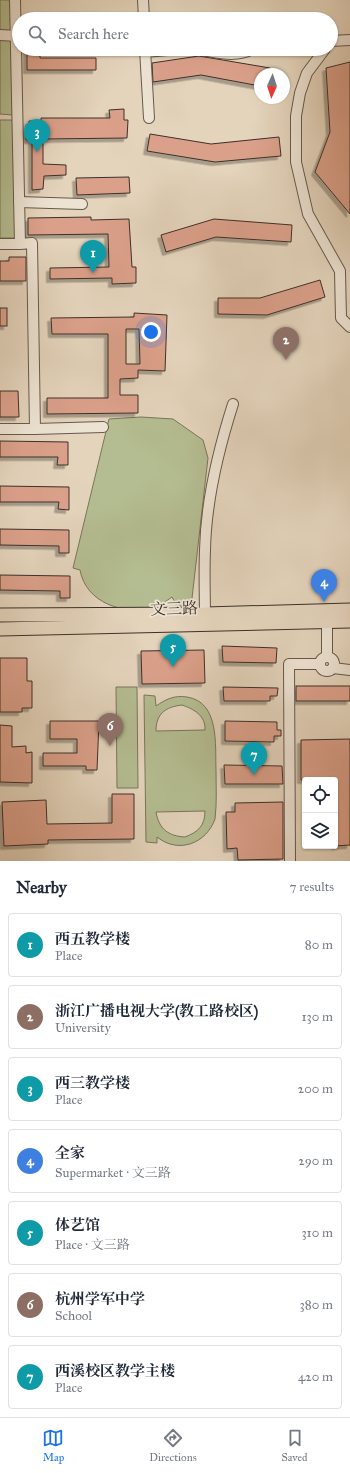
<!DOCTYPE html>
<meta charset="utf-8">
<style>
:root{--surface:#fff;--page:#f2f2f3;--text:#1f2937;--muted:#747a83;--line:#e0e1e3;--accent:#1a73e8}
body{margin:0;font-family:"IM FELL Great Primer","Noto Serif SC",serif;background:var(--page);color:var(--text)}
.controls{position:absolute;right:12px;bottom:12px;display:grid;overflow:hidden;border-radius:4px;box-shadow:0 1px 3px #0004}
.controls button{width:36px;height:36px;display:grid;place-items:center;padding:0;border:0;border-bottom:1px solid var(--line);background:var(--surface);color:var(--text);font:20px sans-serif}
.compass{position:absolute;left:254px;top:68px;width:36px;height:36px;border-radius:50%;background:var(--surface);box-shadow:0 1px 3px #0004;rotate:183deg}
.you{position:absolute;left:151px;top:332px;width:14px;height:14px;margin:-10px;border:3px solid #fff;border-radius:50%;background:#1a73e8;box-shadow:0 0 0 6px #1a73e833}
.badge{display:grid;place-items:center;width:26px;height:26px;border-radius:50%;background:var(--accent);color:#fff;font-size:13px;font-weight:700}
.pin{position:absolute;translate:-50% -33px;filter:drop-shadow(0 1px 2px #0008)}
.pin::after{content:'';position:absolute;top:21px;width:14px;height:12px;background:inherit;clip-path:polygon(0 0,100% 0,50% 100%)}
.list{margin:0;padding:0;list-style:none}
h2{display:flex;justify-content:space-between;align-items:center;height:52px;margin:0;padding:0 16px;font-size:17px}
h2 small{font-size:13px;font-weight:400;color:var(--muted)}
.list li{display:grid;grid-template-columns:26px 1fr auto;gap:12px;align-items:center;box-sizing:border-box;height:64px;margin:0 8px 8px;padding:0 8px;border:1px solid var(--line);border-radius:4px}
.list b{display:block;font-size:15px;white-space:nowrap}
.list p{margin:0;font-size:13px;white-space:nowrap;color:var(--muted)}
.list em{font-size:13px;font-style:normal;color:var(--muted)}
.icon{flex:none;width:22px;height:22px;fill:none;stroke:currentColor;stroke-width:2;stroke-linecap:round;stroke-linejoin:round}
.map{position:relative;flex:none;width:350px;height:861px;overflow:hidden}
.search{position:absolute;background:var(--surface);box-shadow:0 1px 3px #0004;left:12px;right:12px;top:12px;height:44px;display:flex;align-items:center;gap:10px;box-sizing:border-box;padding:0 14px;border-radius:22px;color:var(--muted);font-size:15px}
.sheet{height:556px;background:var(--surface)}
nav{display:flex;justify-content:space-around;align-items:center;box-sizing:border-box;height:56px;border-top:1px solid var(--line);background:var(--surface);font-size:11px;color:var(--muted)}
nav a{display:grid;justify-items:center;gap:2px}
nav .on{color:var(--accent)}
.map>svg:first-child{display:block}
</style>
<div class="map">
<svg width="350" height="861" viewBox="0 0 350 861">
<defs>
<filter id="shadow"><feDropShadow dx="-3.5" dy="3.5" stdDeviation="0" flood-color="#0004"/></filter>
</defs>
<rect width="100%" height="100%" fill="#e4d4bc"/>
<filter id="stains"><feTurbulence type="fractalNoise" baseFrequency=".005" numOctaves="4"/><feColorMatrix values="0 0 0 0 .2 0 0 0 0 .09 0 0 0 0 .02 0 0 0 .5 -.17"/></filter>
<radialGradient id="worn" r=".72"><stop offset=".6" stop-color="#630" stop-opacity="0"/><stop offset="1" stop-color="#630" stop-opacity=".3"/></radialGradient>
<g fill="#b4bd91" stroke="#78765d" fill-rule="evenodd">
<path d="M0,0H12L13,31H0Z"/>
<path d="M0,39H13V115L0,114Z"/>
<path d="M0,120H14L16,238H0Z"/>
<path d="M141,417L173,419L203,440L208,458L191,607L177,606L172,597C166,601 159,607 153,608C123,615 86,603 80,570L73,568L109,419Z"/>
<path d="M116,687H137L138,788H117Z"/>
<path d="M144,695L155,696L156,706C166,699 175,695 187,697C220,702 215,746 216,770C216,786 217,803 215,819C206,844 178,854 157,837V843L146,842ZM182,705C194,709 206,716 205,730L156,731C156,714 165,707 182,705ZM205,811C205,826 198,832 185,837C168,836 159,829 156,812Z"/>
</g>
<g fill="#dba08a" stroke="#3c3029" fill-rule="evenodd" filter="url(#shadow)">
<path d="M27,49H40V58H96V70H27Z"/>
<path d="M199,56L270,68L269,74H260V86L201,75L153,82L152,63Z"/>
<path d="M350,62V214L315,172L330,132L326,68Z"/>
<path d="M124,109V120H128L127,138L43,139V164L66,165V175L44,176L43,189L32,190V140H26V132H29V121H41V118H110L109,110Z"/>
<path d="M150,134L211,144L279,137L281,156L215,162L147,151Z"/>
<path d="M129,177L130,193L77,195L76,178Z"/>
<path d="M91,217V220L129,219L132,267H136V283L112,284V278L50,279V268L109,267L108,234L28,235V218Z"/>
<path d="M214,219L292,225L291,242L216,237L166,252L161,235Z"/>
<path d="M9,257H26V281H0V261H9Z"/>
<path d="M320,280L325,297L267,315L218,314V298H260Z"/>
<rect x="0" y="308" width="7" height="18"/>
<path d="M134,313L167,315L165,371L138,370V378L120,379V395H138V413L47,414V398H108V334H52L51,318L134,317ZM126,329H139L140,364H126Z"/>
<path d="M0,391H18L19,417H0Z"/>
<path d="M0,441L68,442V465H57L58,457H0Z"/>
<path d="M0,486L69,487V510L58,509L59,502H0Z"/>
<path d="M0,529L69,530V553H59V546L0,545Z"/>
<path d="M0,575L70,576V598H60V591L0,590Z"/>
<path d="M222,646L277,648L276,663L223,662Z"/>
<path d="M204,650L205,683L142,684L141,651Z"/>
<path d="M0,658H27V681H32V708H22V712H0Z"/>
<rect x="296" y="686" width="54" height="15"/>
<path d="M223,687L278,688L277,696H270V701H224Z"/>
<path d="M50,721H99L97,770H86V766H43V753H77V739H50Z"/>
<path d="M225,721L277,722V730H281V736H274V742L225,741Z"/>
<path d="M0,725L12,726V747L26,746V753L32,752V783L0,782Z"/>
<path d="M350,739V845L335,846V780H301V740Z"/>
<path d="M224,765L282,766L283,784H225Z"/>
<path d="M112,794H134V839L48,840V844L4,846L2,802L46,800L47,824L112,823Z"/>
<path d="M283,802V859L238,860L237,848L227,849L226,812H235V803Z"/>
</g>
<g fill="none" stroke-linecap="round" stroke-linejoin="round">
<g stroke="#66594e" stroke-width="12">
<g id="minor">
<path d="M143,0L144,19"/>
<path d="M0,35L17,36"/>
<path d="M331,41L350,40"/>
<path d="M145,49L149,118"/>
<path d="M193,49C214,51 233,59 253,49"/>
<path d="M325,49L307,73L300,93L296,116V162L308,214L340,271L341,318L350,327"/>
<path d="M145,52L179,49"/>
<path d="M19,202L82,204"/>
<path d="M0,244H20L15,0"/>
<path d="M0,429H35L32,243L20,244"/>
<path d="M35,429L103,427"/>
<path d="M205,620C205,596 204,573 205,550C206,500 218,451 233,404"/>
<path d="M327,621V657"/>
<circle cx="327" cy="664" r="7"/>
<path d="M333,668L350,670"/>
<path d="M290,861L289,664H320"/>
</g>
</g>
<g stroke="#3c3029" stroke-width="15">
<g id="major">
<path d="M0,615L205,614L350,610"/>
<path d="M0,629L350,621"/>
</g>
</g>
<use href="#minor" stroke="#ede3d3" stroke-width="10"/>
<use href="#major" stroke="#e4d4bc" stroke-width="13"/>
</g>
<g text-anchor="middle" stroke-width="3.5" stroke-linejoin="round" paint-order="stroke">
<g font-size="16" fill="#3c3029" stroke="#ede3d3">
<text transform="translate(174 608) rotate(-2)" y="6">文三路</text>
</g>
</g>
<rect width="100%" height="100%" filter="url(#stains)"/>
<rect width="100%" height="100%" fill="url(#worn)"/>
</svg>
<div class="controls">
<button><svg class="icon" aria-label="locate" viewBox="0 0 24 24"><circle cx="12" cy="12" r="6"/><path d="M12 2v4M12 18v4M2 12h4M18 12h4"/></svg></button>
<button><svg class="icon" aria-label="layers" viewBox="0 0 24 24"><path d="M12 4l9 5-9 5-9-5zM3 14l9 5 9-5"/></svg></button>
</div>
<svg class="compass" viewBox="-18 -18 36 36"><path d="M0-13l5 13h-10z" fill="#e53935"/><path d="M0 13l5-13h-10z" fill="#747a83"/></svg>
<div class="you"></div>
<div class="pin badge" style="left:93px;top:273px;background:#0f9aa8">1</div>
<div class="pin badge" style="left:286px;top:360px;background:#8d6e63">2</div>
<div class="pin badge" style="left:37px;top:152px;background:#0f9aa8">3</div>
<div class="pin badge" style="left:324px;top:602px;background:#3f7fe0">4</div>
<div class="pin badge" style="left:173px;top:667px;background:#0f9aa8">5</div>
<div class="pin badge" style="left:110px;top:746px;background:#8d6e63">6</div>
<div class="pin badge" style="left:254px;top:775px;background:#0f9aa8">7</div>
<div class="search"><svg class="icon" aria-label="search" viewBox="0 0 24 24"><circle cx="10" cy="10" r="6"/><path d="M15 15l6 6"/></svg>Search here</div>
</div>
<section class="sheet">
<h2>Nearby<small>7 results</small></h2>
<ul class="list">
<li><span class="badge" style="background:#0f9aa8">1</span><div><b>西五教学楼</b><p>Place</p></div><em>80 m</em></li>
<li><span class="badge" style="background:#8d6e63">2</span><div><b>浙江广播电视大学(教工路校区)</b><p>University</p></div><em>130 m</em></li>
<li><span class="badge" style="background:#0f9aa8">3</span><div><b>西三教学楼</b><p>Place</p></div><em>200 m</em></li>
<li><span class="badge" style="background:#3f7fe0">4</span><div><b>全家</b><p>Supermarket · 文三路</p></div><em>290 m</em></li>
<li><span class="badge" style="background:#0f9aa8">5</span><div><b>体艺馆</b><p>Place · 文三路</p></div><em>310 m</em></li>
<li><span class="badge" style="background:#8d6e63">6</span><div><b>杭州学军中学</b><p>School</p></div><em>380 m</em></li>
<li><span class="badge" style="background:#0f9aa8">7</span><div><b>西溪校区教学主楼</b><p>Place</p></div><em>420 m</em></li>
</ul>
</section>
<nav>
<a class="on"><svg class="icon" aria-label="map" viewBox="0 0 24 24"><path d="M3 6l6-2 6 2 6-2v14l-6 2-6-2-6 2zM9 4v14M15 6v14"/></svg>Map</a>
<a><svg class="icon" aria-label="directions" viewBox="0 0 24 24"><path d="M12 3l9 9-9 9-9-9zM9 14v-3h6M13 9l2 2-2 2"/></svg>Directions</a>
<a><svg class="icon" aria-label="saved" viewBox="0 0 24 24"><path d="M7 4h10v16l-5-4-5 4z"/></svg>Saved</a>
</nav>
